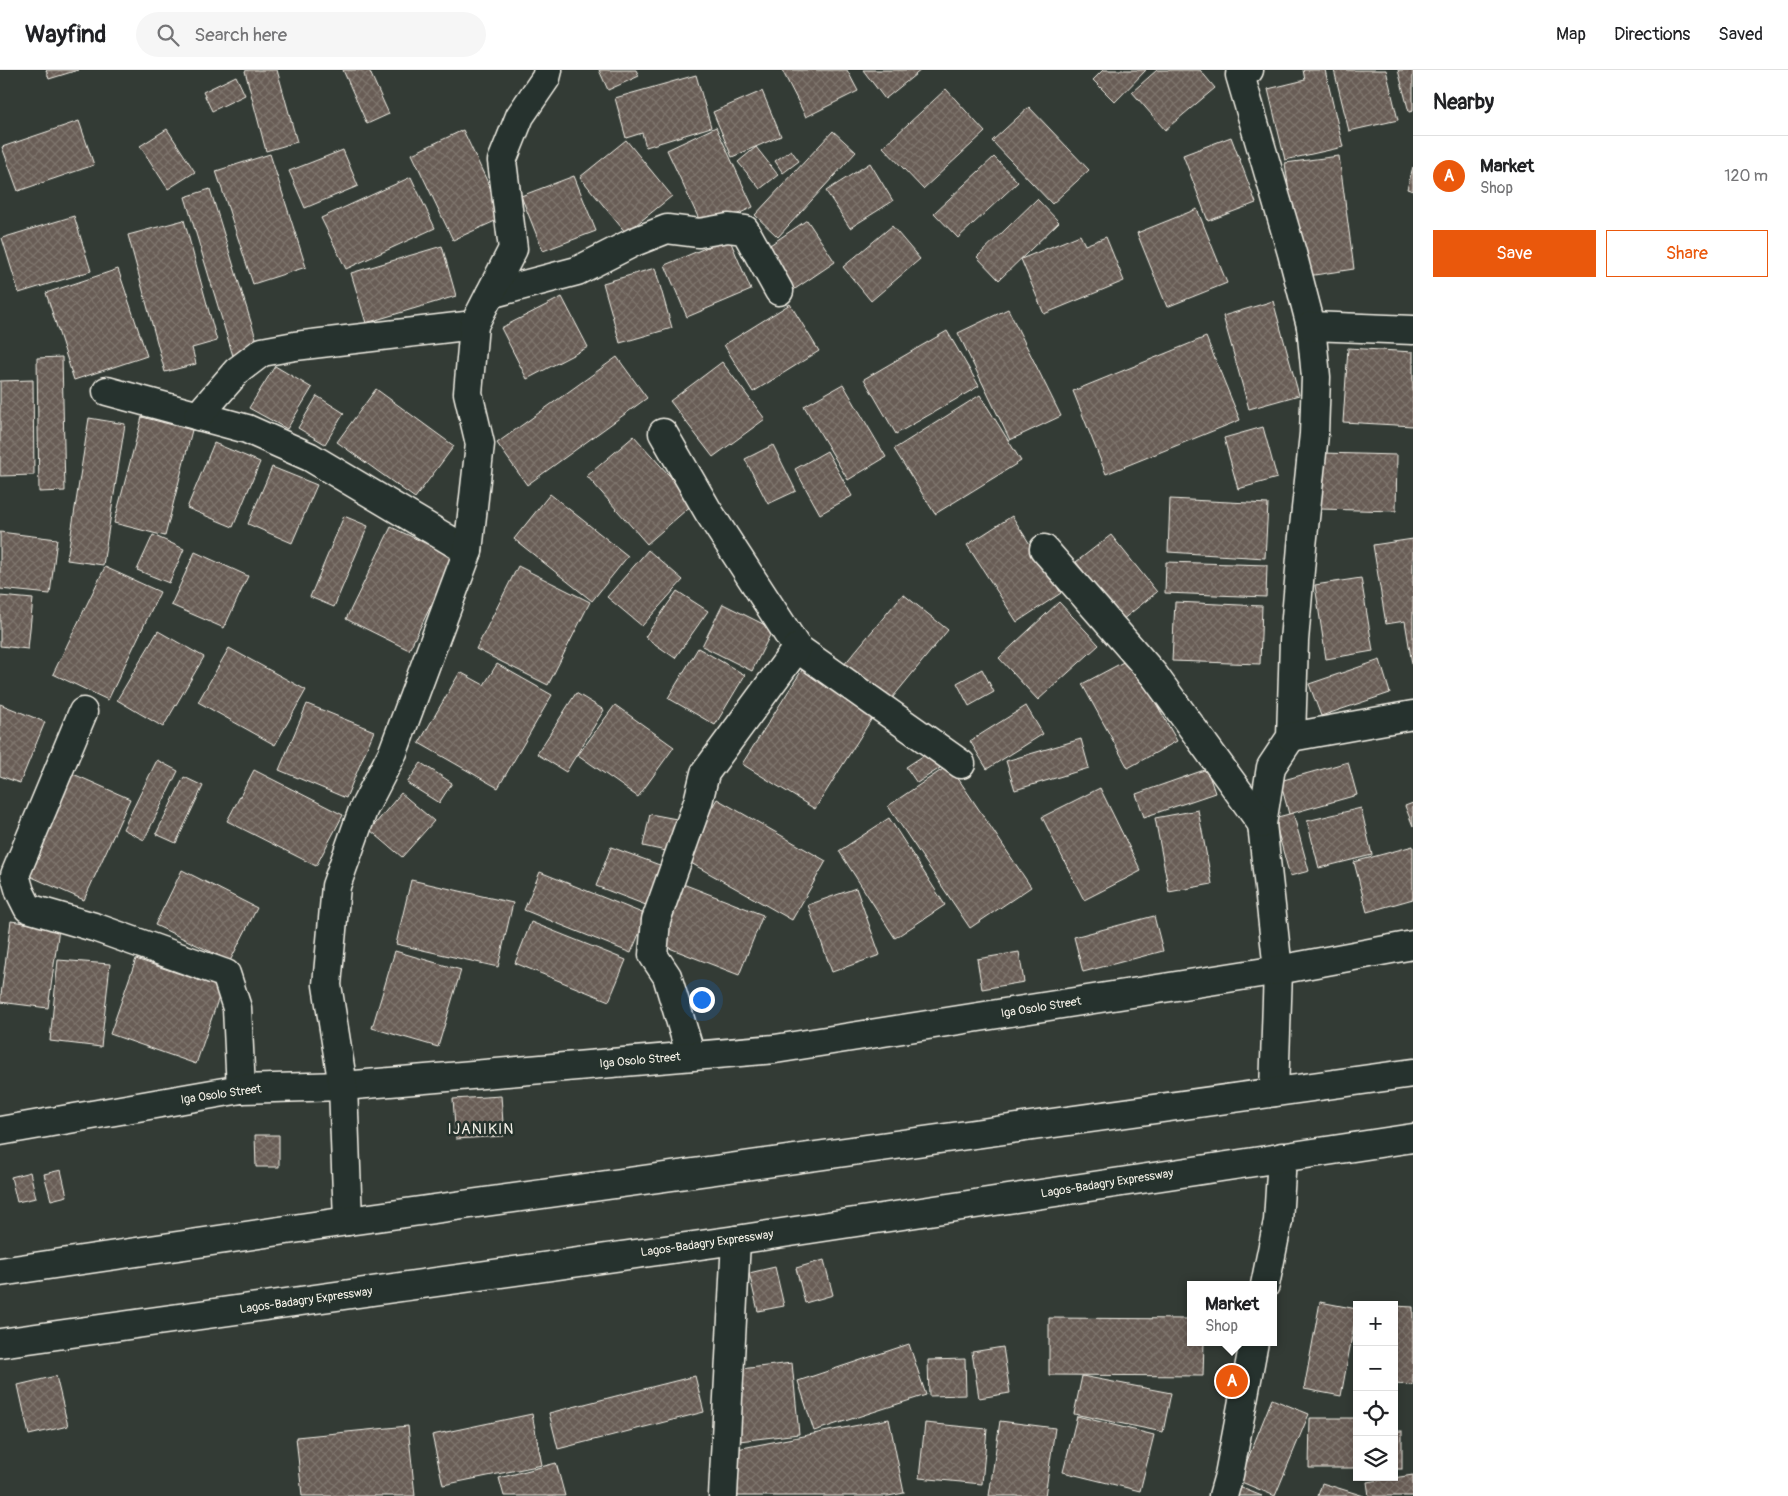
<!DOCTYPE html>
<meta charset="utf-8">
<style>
:root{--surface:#fff;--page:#f6f6f6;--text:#202124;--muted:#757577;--line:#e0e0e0;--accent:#ea580c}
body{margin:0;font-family:Pangolin,sans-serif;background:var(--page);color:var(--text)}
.controls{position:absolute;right:15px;bottom:15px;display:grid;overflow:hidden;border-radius:0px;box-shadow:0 2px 12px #0003}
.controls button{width:45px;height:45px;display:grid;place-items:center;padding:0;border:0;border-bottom:1px solid var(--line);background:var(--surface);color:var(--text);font:25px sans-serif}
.you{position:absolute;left:701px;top:929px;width:18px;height:18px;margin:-12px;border:4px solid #fff;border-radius:50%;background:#1a73e8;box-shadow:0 0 0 8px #1a73e833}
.badge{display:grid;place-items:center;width:32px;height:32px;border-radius:50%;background:var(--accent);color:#fff;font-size:16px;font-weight:700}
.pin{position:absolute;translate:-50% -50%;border:2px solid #fff;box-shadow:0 1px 5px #0006}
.popup{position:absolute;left:1187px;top:1211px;width:90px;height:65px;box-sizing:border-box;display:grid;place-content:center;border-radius:0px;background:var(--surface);filter:drop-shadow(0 1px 4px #0005);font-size:16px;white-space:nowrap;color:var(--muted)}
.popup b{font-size:19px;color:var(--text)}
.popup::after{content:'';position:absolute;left:50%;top:100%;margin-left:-10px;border:10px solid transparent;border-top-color:var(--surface)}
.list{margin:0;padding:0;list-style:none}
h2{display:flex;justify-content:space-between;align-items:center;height:65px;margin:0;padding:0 20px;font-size:21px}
h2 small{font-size:16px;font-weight:400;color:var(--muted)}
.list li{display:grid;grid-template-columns:32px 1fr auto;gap:15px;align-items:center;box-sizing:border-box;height:80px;padding:0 20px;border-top:1px solid var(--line)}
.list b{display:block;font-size:19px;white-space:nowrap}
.list p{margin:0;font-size:16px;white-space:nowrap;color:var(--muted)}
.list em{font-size:16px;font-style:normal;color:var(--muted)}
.actions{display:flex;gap:10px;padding:15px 20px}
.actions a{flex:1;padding:11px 0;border:1px solid var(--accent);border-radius:0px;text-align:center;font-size:18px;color:var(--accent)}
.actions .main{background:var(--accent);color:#fff}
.icon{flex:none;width:28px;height:28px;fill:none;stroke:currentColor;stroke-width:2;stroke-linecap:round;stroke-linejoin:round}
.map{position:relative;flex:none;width:1413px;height:1426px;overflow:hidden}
header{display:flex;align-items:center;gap:30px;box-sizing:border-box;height:70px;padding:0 25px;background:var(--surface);border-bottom:1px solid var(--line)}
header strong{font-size:24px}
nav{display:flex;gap:28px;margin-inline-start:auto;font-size:18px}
.search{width:350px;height:45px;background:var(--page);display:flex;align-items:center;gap:12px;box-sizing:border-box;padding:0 18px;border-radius:28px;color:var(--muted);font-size:19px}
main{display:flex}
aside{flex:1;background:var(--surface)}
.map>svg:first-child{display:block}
</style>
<header>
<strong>Wayfind</strong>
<div class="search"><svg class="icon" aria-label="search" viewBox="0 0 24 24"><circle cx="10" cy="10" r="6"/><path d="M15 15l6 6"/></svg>Search here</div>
<nav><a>Map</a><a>Directions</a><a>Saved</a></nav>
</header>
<main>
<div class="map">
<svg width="1413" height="1426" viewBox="0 0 1413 1426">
<defs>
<pattern id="building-cross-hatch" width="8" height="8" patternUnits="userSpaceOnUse" patternTransform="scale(1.25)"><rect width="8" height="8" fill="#685c54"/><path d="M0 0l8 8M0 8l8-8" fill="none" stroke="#7e746d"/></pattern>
</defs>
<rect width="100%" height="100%" fill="#333b35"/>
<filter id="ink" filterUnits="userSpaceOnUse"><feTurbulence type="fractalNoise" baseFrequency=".02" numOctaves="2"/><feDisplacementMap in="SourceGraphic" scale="10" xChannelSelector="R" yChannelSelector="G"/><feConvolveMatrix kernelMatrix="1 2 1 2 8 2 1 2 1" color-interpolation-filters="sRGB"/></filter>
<g filter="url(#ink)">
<g fill="url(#building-cross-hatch)" stroke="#f4f1e8">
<path d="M46,0H78L49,9Z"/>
<path d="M249,0H277L297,72L266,81L245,1Z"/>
<path d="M343,0H369L389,44L367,54Z"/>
<path d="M599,0H636L639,6L608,20Z"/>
<path d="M782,0H847L858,21L806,47Z"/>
<path d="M863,0H921L885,29Z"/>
<path d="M1103,0H1146L1115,32L1093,10Z"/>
<path d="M1157,0H1200L1215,18L1165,60L1132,22Z"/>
<path d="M1303,0H1325L1343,77L1285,90L1268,19L1305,10Z"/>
<path d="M1334,0H1386L1398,50L1349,61Z"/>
<path d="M1398,0H1413V41L1409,42Z"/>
<path d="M696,5L711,57L646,77L642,63L626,68L615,28Z"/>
<path d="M236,6L245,25L212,41L203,22Z"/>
<path d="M946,19L985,62L923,119L883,77Z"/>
<path d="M762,21L781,66L732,87L713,42Z"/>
<path d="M1029,37L1089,100L1052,134L992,71Z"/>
<path d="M79,51L94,95L18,121L2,77Z"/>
<path d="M716,57L753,137L704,160L667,80Z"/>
<path d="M167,59L195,102L168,119L140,76Z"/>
<path d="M463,60L504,147L453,170L412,84Z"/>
<path d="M833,61L856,82L778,167L755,145Z"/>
<path d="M1231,67L1256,133L1208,151L1183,85Z"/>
<path d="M626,70L672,126L626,163L580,107Z"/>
<path d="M756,77L778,105L760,119L738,92Z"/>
<path d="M343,80L358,116L305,138L289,101Z"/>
<path d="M791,80L799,91L783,103L775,91Z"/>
<path d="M270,84L306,197L253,214L216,101Z"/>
<path d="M1339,86L1354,199L1301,207L1285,93Z"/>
<path d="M994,87L1018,112L958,168L934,143Z"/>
<path d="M870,93L893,131L850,158L826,121Z"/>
<path d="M1413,97V121L1407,119Z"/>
<path d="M574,106L596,161L543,181L521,126Z"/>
<path d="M411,107L435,158L346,199L321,148Z"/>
<path d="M210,119L259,278L233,286L185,127Z"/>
<path d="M1037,129L1059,152L999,210L977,187Z"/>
<path d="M1197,139L1227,213L1167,237L1137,163Z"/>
<path d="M74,146L91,201L19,223L2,168Z"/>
<path d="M184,150L217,271L192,278L196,294L165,302L128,165Z"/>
<path d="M807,150L835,192L792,221L764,179Z"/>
<path d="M892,156L920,189L871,231L843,197Z"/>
<path d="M1080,165L1085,175L1106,167L1124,211L1044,244L1021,189Z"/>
<path d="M729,168L751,220L687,247L665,195Z"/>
<path d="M442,176L456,226L366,253L351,203Z"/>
<path d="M655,198L672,258L620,273L603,213Z"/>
<path d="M118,199L147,286L74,310L46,223Z"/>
<path d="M562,227L588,277L527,309L501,258Z"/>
<path d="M1273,231L1299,325L1249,339L1223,246Z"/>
<path d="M790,234L819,281L753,322L724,275Z"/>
<path d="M1008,239L1061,346L1010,370L958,263Z"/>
<path d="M947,261L979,316L896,364L864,309Z"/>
<path d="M1206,267L1240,350L1106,404L1073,321Z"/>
<path d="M1348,278L1413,282V356L1343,352Z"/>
<path d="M62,287L65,421L39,422L37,288Z"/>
<path d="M617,287L647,328L527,415L497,373Z"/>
<path d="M722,292L765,349L713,387L670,331Z"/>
<path d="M275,296L312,318L287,359L249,338Z"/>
<path d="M33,310L34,405L0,406V311Z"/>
<path d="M843,314L886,387L848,410L804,336Z"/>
<path d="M376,319L454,376L415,428L337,372Z"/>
<path d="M980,325L1021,391L935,444L894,379Z"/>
<path d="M317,326L344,343L325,374L298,358Z"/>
<path d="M142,347L192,360L165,466L114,453Z"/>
<path d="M89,348L125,354L103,495L67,490Z"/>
<path d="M1263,357L1277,408L1238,419L1224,368Z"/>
<path d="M634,366L694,433L647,474L587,406Z"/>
<path d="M214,373L260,392L233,457L187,438Z"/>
<path d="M773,375L796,421L768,434L745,389Z"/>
<path d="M827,381L852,426L820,444L795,399Z"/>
<path d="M1322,383L1397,385L1396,441L1320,439Z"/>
<path d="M272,397L317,415L292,473L248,454Z"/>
<path d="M550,424L628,486L592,531L514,469Z"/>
<path d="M1170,429L1268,434L1265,488L1168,482Z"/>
<path d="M344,446L368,456L334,537L310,527Z"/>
<path d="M1012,446L1061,523L1017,552L967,475Z"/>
<path d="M391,457L455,487L409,580L346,549Z"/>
<path d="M0,462L57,469L50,524L0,519Z"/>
<path d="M153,465L184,479L169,513L137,500Z"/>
<path d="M1111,465L1157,522L1122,550L1076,492Z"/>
<path d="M1413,469V600L1405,551L1386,554L1373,475Z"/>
<path d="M648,480L683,510L642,556L607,527Z"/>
<path d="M195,482L248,506L224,558L171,535Z"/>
<path d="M1166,492L1267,495L1266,527L1165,523Z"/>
<path d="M518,496L590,532L548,615L476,579Z"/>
<path d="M105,497L160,522L108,630L53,604Z"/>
<path d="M1361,508L1373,581L1326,589L1315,515Z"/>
<path d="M677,521L708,541L675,588L645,567Z"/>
<path d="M903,524L948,560L888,633L843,596Z"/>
<path d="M0,526L33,529L28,579L0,576Z"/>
<path d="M1059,532L1099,575L1038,630L999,588Z"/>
<path d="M1175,532L1262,536L1260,594L1172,591Z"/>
<path d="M723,534L773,559L752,601L702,576Z"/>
<path d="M158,561L204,587L163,657L117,630Z"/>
<path d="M229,578L306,620L275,675L198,632Z"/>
<path d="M698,578L745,605L715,655L668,628Z"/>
<path d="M1131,588L1177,671L1128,698L1082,614Z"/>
<path d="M1380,590L1390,623L1321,646L1309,614Z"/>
<path d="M497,594L552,625L498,718L419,673L460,602L484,615Z"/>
<path d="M982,599L994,622L969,636L957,613Z"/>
<path d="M802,600L874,645L815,739L742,694Z"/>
<path d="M576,623L604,640L566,702L537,684Z"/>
<path d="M0,634L45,652L20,713L0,706Z"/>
<path d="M307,634L374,661L346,728L279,700Z"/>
<path d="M615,635L674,677L638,727L578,685Z"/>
<path d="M1026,636L1043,664L987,699L970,671Z"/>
<path d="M1081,669L1089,698L1015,720L1006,691Z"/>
<path d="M929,682L940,698L917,713L906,697Z"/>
<path d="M157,690L178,701L144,770L123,759Z"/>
<path d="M1348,692L1357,725L1289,744L1280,711Z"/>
<path d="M421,693L452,713L439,733L407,713Z"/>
<path d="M949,695L1031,817L970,858L888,736Z"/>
<path d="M1207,699L1215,723L1144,747L1136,724Z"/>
<path d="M254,700L343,745L316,796L227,751Z"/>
<path d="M71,703L130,729L84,830L25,804Z"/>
<path d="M184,707L203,716L176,773L156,764Z"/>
<path d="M1100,718L1141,801L1084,830L1042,747Z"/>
<path d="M401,723L434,751L402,787L370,760Z"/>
<path d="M717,729L826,791L792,850L682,788Z"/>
<path d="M1413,733V756L1405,736Z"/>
<path d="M1361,738L1372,785L1319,798L1307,751Z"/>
<path d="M1198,740L1212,814L1169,822L1155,748Z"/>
<path d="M1293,743L1309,801L1290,806L1274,748Z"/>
<path d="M650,744L682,750L675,783L643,776Z"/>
<path d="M889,748L945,835L895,868L839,781Z"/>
<path d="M1413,776V829L1367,842L1354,792Z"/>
<path d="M611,777L665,797L651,837L596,816Z"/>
<path d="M182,800L257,838L230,891L155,855Z"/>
<path d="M540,802L647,845L631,883L524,840Z"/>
<path d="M411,810L513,833L498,897L396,874Z"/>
<path d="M683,814L763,845L739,905L659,874Z"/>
<path d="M856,818L880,885L832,902L808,835Z"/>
<path d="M1154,846L1163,881L1083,902L1074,867Z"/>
<path d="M11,851L59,858L48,938L0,932Z"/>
<path d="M531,852L626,890L609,931L515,893Z"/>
<path d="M395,881L461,900L438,977L372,958Z"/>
<path d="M1019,882L1024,912L982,919L977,889Z"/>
<path d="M136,889L222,918L196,994L110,964Z"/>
<path d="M58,890L110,894L101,977L50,971Z"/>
<path d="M501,1026L504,1066L456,1069L453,1029Z"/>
<path d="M255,1065H279V1097H256Z"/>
<path d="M61,1100L67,1126L51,1130L44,1104Z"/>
<path d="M30,1102L36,1128L17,1132L11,1107Z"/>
<path d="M824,1190L833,1225L805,1233L796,1198Z"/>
<path d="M775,1197L784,1236L758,1241L749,1203Z"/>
<path d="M1320,1232L1357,1239L1341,1326L1304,1319Z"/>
<path d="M1394,1236L1413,1237V1315L1394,1314Z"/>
<path d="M1049,1248L1191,1249V1272H1204L1203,1306L1049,1305Z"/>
<path d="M909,1274L926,1325L814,1361L798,1311Z"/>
<path d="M1003,1277L1010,1323L979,1328L972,1282Z"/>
<path d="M965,1289L966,1325L929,1326L928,1290Z"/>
<path d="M792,1293L799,1364L739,1371L732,1300Z"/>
<path d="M56,1306L68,1356L29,1365L18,1315Z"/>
<path d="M695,1306L704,1342L558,1379L549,1343Z"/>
<path d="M1082,1306L1171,1323L1163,1362L1074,1344Z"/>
<path d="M1272,1329L1309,1344L1275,1426L1239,1411Z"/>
<path d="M532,1344L542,1395L443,1415L432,1365Z"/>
<path d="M1077,1346L1154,1365L1140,1421L1063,1402Z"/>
<path d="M1310,1348H1356L1355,1398H1309Z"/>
<path d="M889,1349L904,1423L888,1426H735L727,1381Z"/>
<path d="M1000,1351L1055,1358L1045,1426H989Z"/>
<path d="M925,1353L987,1359L982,1414L919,1408Z"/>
<path d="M408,1356L415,1426H302L296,1367Z"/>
<rect x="1394" y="1361" width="8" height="38"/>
<path d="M556,1393L565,1426H504L499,1408Z"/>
<path d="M1413,1405V1426H1369L1367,1412Z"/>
<path d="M1322,1413L1364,1426H1318Z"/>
<path d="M1239,1417L1262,1426H1235Z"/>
</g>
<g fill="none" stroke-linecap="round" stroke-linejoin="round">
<g stroke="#f4f1e8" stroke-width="31">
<g id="minor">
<path d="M1249,0L1240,5L1292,183L1311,256L1316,307L1314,364L1302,476L1294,571L1291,667L1271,697L1262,754L1278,900L1274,1022"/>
<path d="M490,224L577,201L634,172L667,159L699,163L728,158L745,160L779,221"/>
<path d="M1311,256L1413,260"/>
<path d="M107,321L247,359L310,387L468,481"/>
<path d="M198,346L237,301L262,282L295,276L474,255"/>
<path d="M663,363L708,441L797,578L961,694"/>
<path d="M1044,479L1154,605L1262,754"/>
<path d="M83,642L15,805L20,822L28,838L94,857L226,904L237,938L241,1019"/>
<path d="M1291,667L1413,645"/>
<path d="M691,986L667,906L653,885L656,850L698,732L705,703L797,578"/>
<path d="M0,1061L241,1019L343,1016L775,979L1278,900L1413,875"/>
<path d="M348,1151L343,1016L327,915L336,816L363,740L393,682L468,481L480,374L468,323L474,255L513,179L502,91L520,46L546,8L548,0"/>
<path d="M1265,1215L1278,1151L1282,1087"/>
<path d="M723,1426L736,1170"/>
<path d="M1223,1426L1229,1405L1254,1272"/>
</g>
</g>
<g stroke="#f4f1e8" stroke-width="31">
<g id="highway">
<path d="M0,1202L348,1151L1413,1003"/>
<path d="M0,1273L736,1170L1413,1068"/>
</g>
</g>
<use href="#minor" stroke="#26332d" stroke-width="28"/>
<use href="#highway" stroke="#26332d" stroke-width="28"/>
</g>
</g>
<g text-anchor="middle" stroke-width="5" stroke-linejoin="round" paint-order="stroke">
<g font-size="12" fill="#f4f1e8" stroke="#26332d">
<text transform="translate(1041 937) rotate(-9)" y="4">Iga Osolo Street</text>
<text transform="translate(640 990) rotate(-5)" y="4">Iga Osolo Street</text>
<text transform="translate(221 1024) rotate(-8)" y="4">Iga Osolo Street</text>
<text transform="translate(1107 1113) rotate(-9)" y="4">Lagos-Badagry Expressway</text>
<text transform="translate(707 1173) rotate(-8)" y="4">Lagos-Badagry Expressway</text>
<text transform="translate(306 1230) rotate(-8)" y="4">Lagos-Badagry Expressway</text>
</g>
<g font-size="15" letter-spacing="1" fill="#f4f1e8" stroke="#26332d">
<text x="481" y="1064">IJANIKIN</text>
</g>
</g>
</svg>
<div class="controls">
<button>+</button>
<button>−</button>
<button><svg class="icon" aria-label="locate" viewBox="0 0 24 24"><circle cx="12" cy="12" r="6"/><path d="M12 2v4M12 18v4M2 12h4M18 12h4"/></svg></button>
<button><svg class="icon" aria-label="layers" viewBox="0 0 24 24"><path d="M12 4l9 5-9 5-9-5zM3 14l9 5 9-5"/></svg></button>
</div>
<div class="you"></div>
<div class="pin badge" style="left:1232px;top:1311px">A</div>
<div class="popup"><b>Market</b>Shop</div>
</div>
<aside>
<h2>Nearby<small></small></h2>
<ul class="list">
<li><span class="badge">A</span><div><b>Market</b><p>Shop</p></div><em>120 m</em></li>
</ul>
<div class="actions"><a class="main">Save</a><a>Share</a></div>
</aside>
</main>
